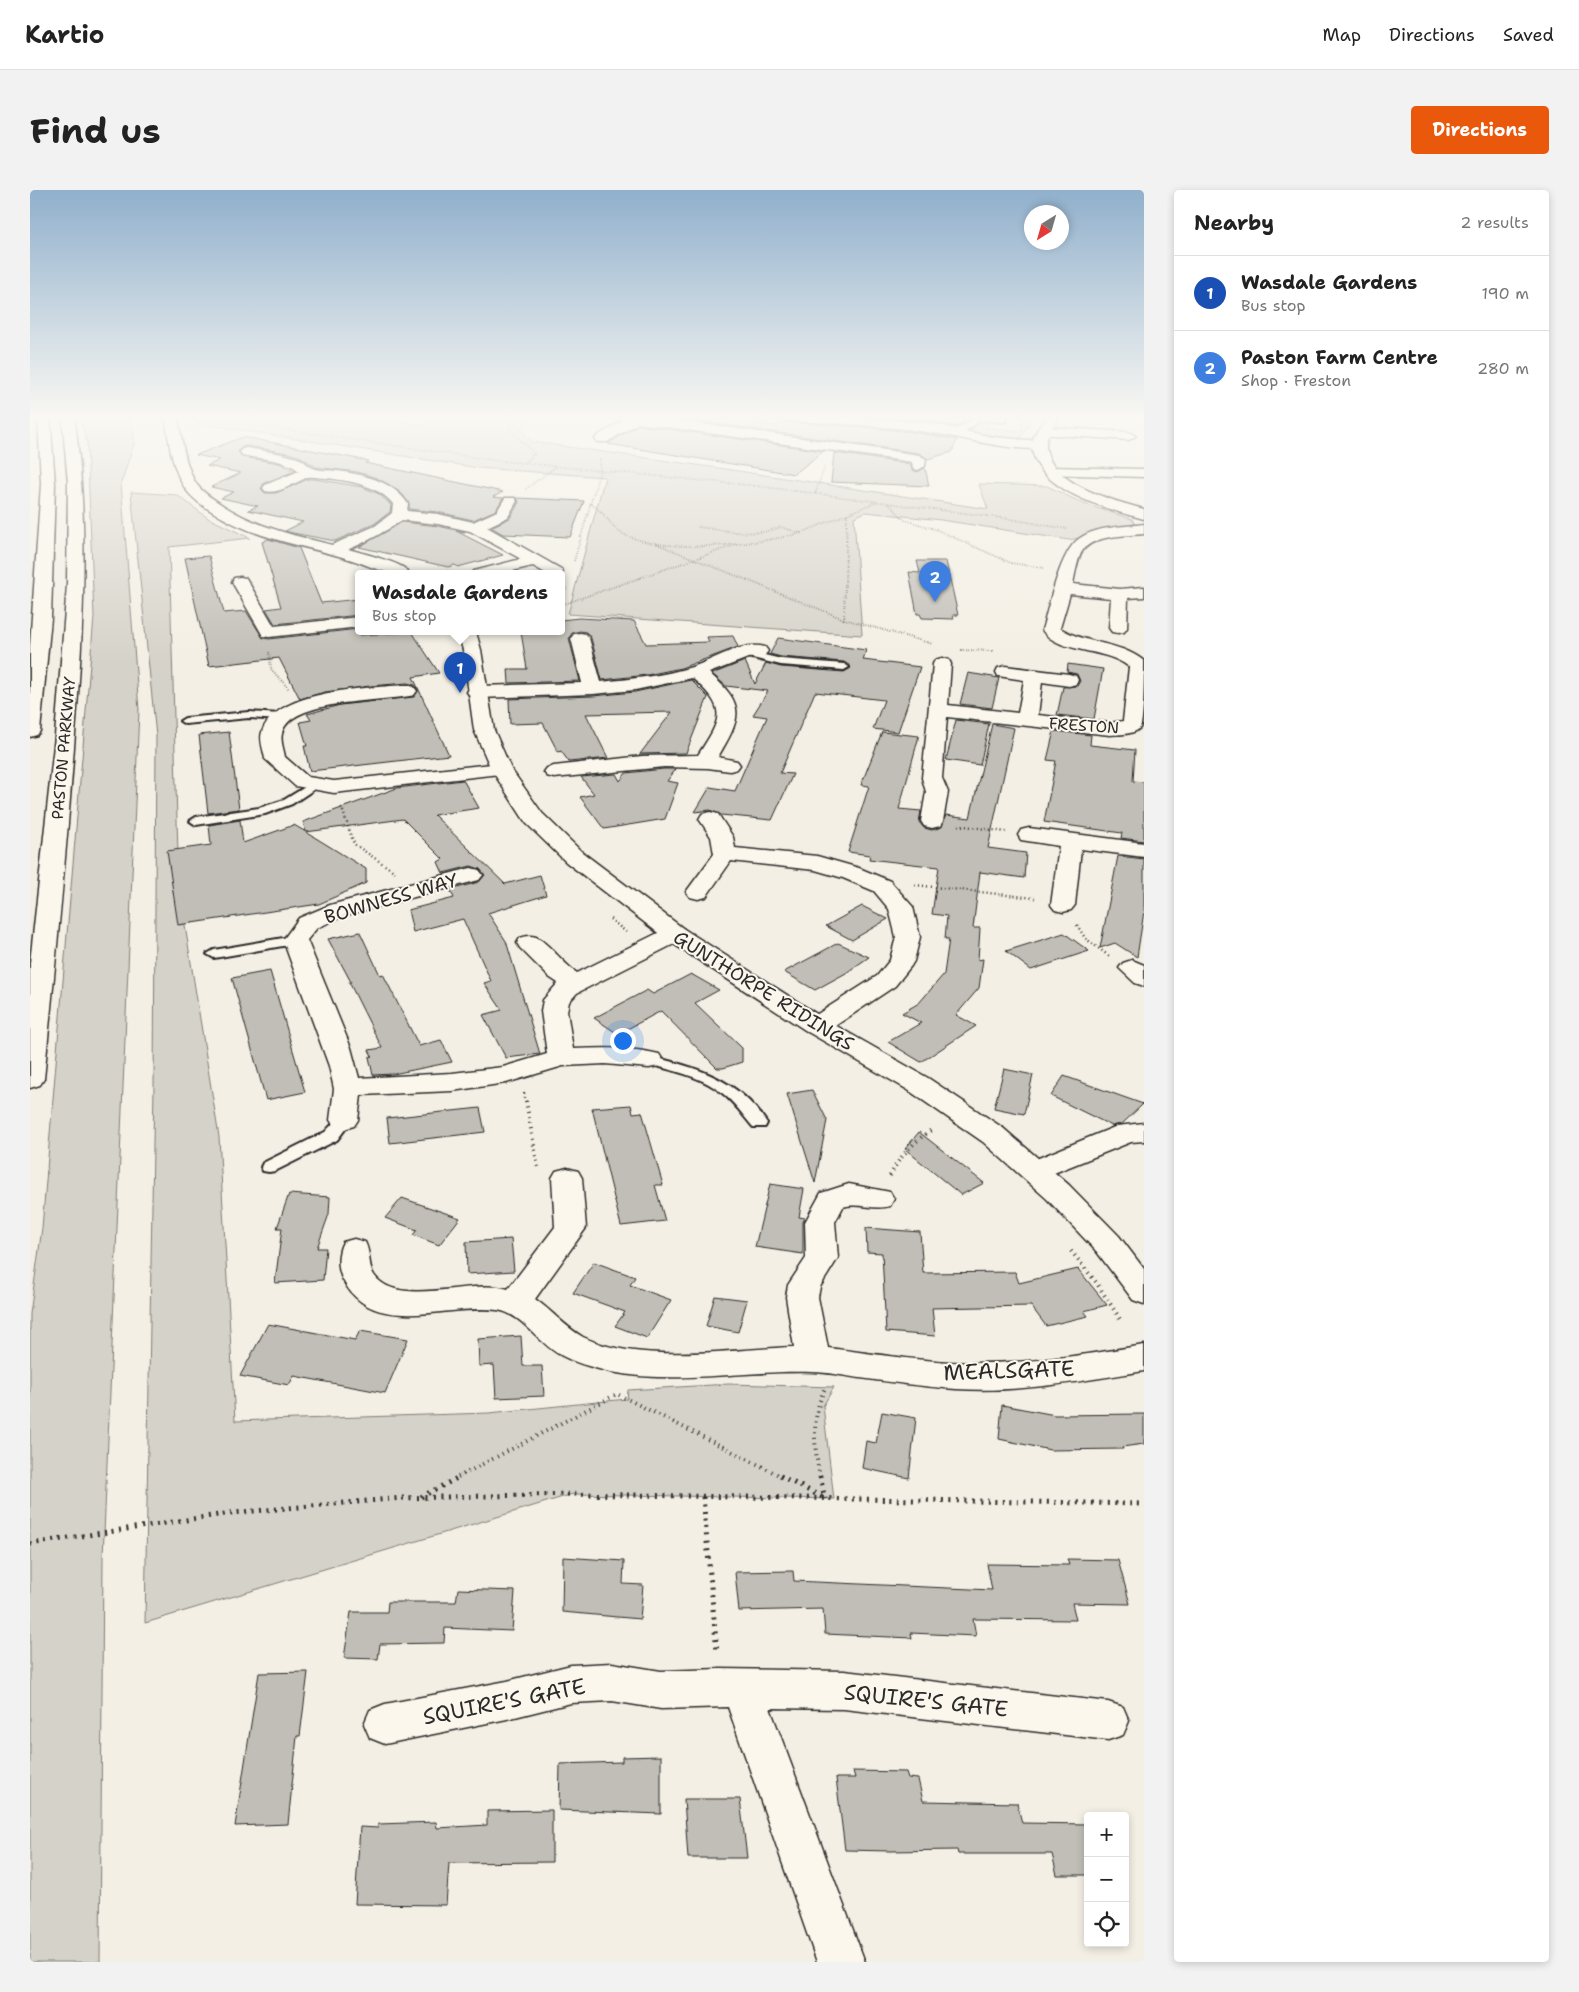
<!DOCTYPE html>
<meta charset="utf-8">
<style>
:root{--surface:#fff;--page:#f2f2f2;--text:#222;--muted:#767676;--line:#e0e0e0;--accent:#ea580c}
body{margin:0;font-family:"Shantell Sans",sans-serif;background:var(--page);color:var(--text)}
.controls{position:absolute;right:15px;bottom:15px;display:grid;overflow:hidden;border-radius:5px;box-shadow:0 2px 8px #0003}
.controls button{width:45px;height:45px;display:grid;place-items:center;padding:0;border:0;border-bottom:1px solid var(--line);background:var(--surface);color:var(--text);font:25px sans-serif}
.compass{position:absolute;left:994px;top:15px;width:45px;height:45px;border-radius:50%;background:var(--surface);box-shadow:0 2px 8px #0003;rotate:217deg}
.you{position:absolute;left:592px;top:850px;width:18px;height:18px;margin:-12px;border:4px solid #fff;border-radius:50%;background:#1a73e8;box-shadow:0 0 0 8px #1a73e833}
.badge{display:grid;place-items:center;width:32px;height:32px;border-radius:50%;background:var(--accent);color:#fff;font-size:16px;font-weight:700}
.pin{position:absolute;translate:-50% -41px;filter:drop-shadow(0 1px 2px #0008)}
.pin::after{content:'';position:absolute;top:26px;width:18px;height:15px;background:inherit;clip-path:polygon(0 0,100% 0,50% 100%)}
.popup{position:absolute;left:325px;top:380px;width:210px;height:65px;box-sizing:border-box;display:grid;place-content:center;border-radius:5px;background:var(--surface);filter:drop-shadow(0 1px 4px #0005);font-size:16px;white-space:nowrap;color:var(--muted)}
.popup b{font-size:19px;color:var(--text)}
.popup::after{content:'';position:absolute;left:50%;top:100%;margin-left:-10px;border:10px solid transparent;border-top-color:var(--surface)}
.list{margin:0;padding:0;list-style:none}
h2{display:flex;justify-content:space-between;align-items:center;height:65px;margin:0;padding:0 20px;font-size:21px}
h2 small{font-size:16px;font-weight:400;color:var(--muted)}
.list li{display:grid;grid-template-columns:32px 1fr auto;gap:15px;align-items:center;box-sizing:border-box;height:75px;padding:0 20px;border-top:1px solid var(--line)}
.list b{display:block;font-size:19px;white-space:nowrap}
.list p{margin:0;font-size:16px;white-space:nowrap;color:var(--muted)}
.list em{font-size:16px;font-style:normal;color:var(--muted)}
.icon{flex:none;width:28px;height:28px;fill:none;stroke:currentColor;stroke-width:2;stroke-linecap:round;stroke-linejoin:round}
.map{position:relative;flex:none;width:1114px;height:1772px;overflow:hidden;border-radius:5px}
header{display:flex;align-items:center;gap:30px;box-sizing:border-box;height:70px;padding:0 25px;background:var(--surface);border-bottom:1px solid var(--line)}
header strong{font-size:24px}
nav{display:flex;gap:28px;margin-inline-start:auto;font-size:18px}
.intro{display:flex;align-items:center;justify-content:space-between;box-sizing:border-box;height:120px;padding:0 30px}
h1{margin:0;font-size:35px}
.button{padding:12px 22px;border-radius:5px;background:var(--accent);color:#fff;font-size:18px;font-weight:700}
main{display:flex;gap:30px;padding:0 30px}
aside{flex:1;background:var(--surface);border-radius:5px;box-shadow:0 2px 8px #0003}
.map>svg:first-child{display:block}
</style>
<header>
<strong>Kartio</strong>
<nav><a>Map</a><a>Directions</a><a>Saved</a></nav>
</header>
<div class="intro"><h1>Find us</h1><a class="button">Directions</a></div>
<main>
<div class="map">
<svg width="1114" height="1772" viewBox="0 0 1114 1772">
<rect width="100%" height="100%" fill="#f3efe4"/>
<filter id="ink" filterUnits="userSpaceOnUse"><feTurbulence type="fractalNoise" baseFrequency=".02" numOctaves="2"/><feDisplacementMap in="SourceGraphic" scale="10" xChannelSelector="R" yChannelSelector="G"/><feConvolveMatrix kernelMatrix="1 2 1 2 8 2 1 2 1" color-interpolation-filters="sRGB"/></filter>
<g filter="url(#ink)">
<g fill="#d5d2c9" stroke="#807e7a">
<path d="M49,225H100L105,251L91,293L109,520L73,1367L70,1772H0V1124L12,1038L64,427L57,252Z"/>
<path d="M164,225H327L393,235L414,225H505L490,239L503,252L695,279L958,319L949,294L1017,296L1054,314L1102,329L1106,336L1039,350L911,330L836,322L824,327L832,445L538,424L575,287L448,278L167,233Z"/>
<path d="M995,225H1005L990,248C977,251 954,249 943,241L955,231H959L957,238L991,241Z"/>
<path d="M101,302L147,305L178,328L220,348L139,357L149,698L189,947L205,1231L459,1223L597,1209L598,1200L699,1194L804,1197L793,1216L804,1309L543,1304L115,1433L124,895L126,546Z"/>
</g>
<g fill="#c0beb6" stroke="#2b2b2b">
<path d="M624,225H672L747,236L749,232L830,237L882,242L927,250L922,262L898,269L889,263Z"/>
<path d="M817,225H937L934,232L925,237L895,230Z"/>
<path d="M608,235L794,261L764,284L578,254Z"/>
<path d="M213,247L339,271L335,273L473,302L463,307L473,308L466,320L443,330L408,322L379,319V313L373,305L365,298L347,288L327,282L286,277L271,267L258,263L217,256L212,257L208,261L212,267L249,273L265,281L234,293L231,299L235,303H246L278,289H285L332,297L349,304L361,315L360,322L344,334L305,351L263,343L255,341L273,332L218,320L228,316L191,308L204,302L181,297L211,283L177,276L190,270L166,265Z"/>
<path d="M804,263L880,274L882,280L888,282L895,278L899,296L801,292Z"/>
<path d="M487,308L554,311L540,347L473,344L461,337L480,328L489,312Z"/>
<path d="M372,332L408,336L435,342L426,341L473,365L428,377L425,375L418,377L329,357Z"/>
<path d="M238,349L269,358L291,413L329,409V425L245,434L236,419L251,417L232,352Z"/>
<path d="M179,366L194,423L216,421L233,448L239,449L329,439V445L382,442L409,483L383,487L419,565L280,581L274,556H277L270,532L281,530L277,524L310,515L384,507L388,500L385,495L377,493L340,496L295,502L270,509L249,468L179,476L155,368Z"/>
<path d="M887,371H916L928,425H923L924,429L892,428L890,424H887L879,382L890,383Z"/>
<path d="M549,428L604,431L616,454L679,452L677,447L703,446L708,457L651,478L617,485L572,490L561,448L556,442L550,441L542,443L539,448L550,491L479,493L478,479H497L491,442H531V430Z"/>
<path d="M748,448L836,460L833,470L890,477L868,542L843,539L854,510L785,502L750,583L763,584L742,630L691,625L680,620L665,622L680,597L705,601L737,527L723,525L738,501L696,496L682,484L715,471L725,494L736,473L751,477L814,482L821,478L814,472L751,467L740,464Z"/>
<path d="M1038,474L1073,479L1064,529L1027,525L1033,497L1047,496L1050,491L1047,484L1037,482Z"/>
<path d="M938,483L969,488L962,518L930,514Z"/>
<path d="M661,490L678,507L656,563L610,564L642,522L556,524L578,568L539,572L531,561L528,562L513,533L480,534L479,509L563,506L605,502Z"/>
<path d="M926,530L959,534L950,575L916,570Z"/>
<path d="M962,534L984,538L958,658L996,663L994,688L950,682L943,738H950L948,770L953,769L949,798L926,825L946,836L891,872L858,852L891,833L872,823L889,813L914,784L919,749H915L917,726L902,724L909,677L839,669L840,665L818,662L839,596L831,595L852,542L889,546L869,619L891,621L889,632L894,638L902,640L912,637L916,625L940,628Z"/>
<path d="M1024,541L1061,545L1060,555L1105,560L1103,591L1114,592V651L1091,648L1092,643L1014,632L1026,571L1017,570Z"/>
<path d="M199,542L209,619L178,623L169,545Z"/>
<path d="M634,579H646L637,591L648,593L635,629L574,639L550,607L564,604L551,587L586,584L590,591L596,583Z"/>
<path d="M433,590L449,618L404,625L475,694L510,685L516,705L458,723L476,751L510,864L476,868L453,825L472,820L454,793L461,791L433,729L383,742L378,720L424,708L420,700L449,692L455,685L450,679L441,676L413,683L408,672L413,669L373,629L276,642L336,679V693L289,714L148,735L137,661L181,655L179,635L210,630L213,653L264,635L276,642L273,632L367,598Z"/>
<path d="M1088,666L1114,669V721L1107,767L1085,753L1070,758Z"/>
<path d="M832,716L858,729L822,750L796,736Z"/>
<path d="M330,742L350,785L353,784L389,856L411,850L422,872L363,884L343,885L339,867L342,866L339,860L352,858L319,792H321L298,749Z"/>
<path d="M1034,743L1059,761L1001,780L976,761Z"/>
<path d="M808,753L839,767L816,783L785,800L754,782Z"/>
<path d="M240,781L275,902L236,910L202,788Z"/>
<path d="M661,784L689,800L665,813L712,858V872L693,878H687L631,821L588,844L564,828L617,800L623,804Z"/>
<path d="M974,879L1003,885L994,924L964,918Z"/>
<path d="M1034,886L1113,914L1092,934L1082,936L1021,906Z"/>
<path d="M782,900L797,930L785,993L757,904Z"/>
<path d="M601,915L603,923L612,922L633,995H625L635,1031L591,1036L562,918Z"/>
<path d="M450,918L455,942L360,953L357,928Z"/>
<path d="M889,942L954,993L931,1005L875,959Z"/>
<path d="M740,994L774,999L769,1027L775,1028L773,1032V1064L725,1057Z"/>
<path d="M259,1004L300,1007L299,1024L287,1058H296L293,1090L245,1093L252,1038H247Z"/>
<path d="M372,1008L430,1028L409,1055L383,1045L387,1040L355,1028Z"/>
<path d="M836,1038L890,1042L893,1083L985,1082L989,1093L1048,1079L1077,1115L1054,1121L1058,1126L1016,1136L1001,1116L902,1118L905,1146L856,1142L852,1063L837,1062Z"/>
<path d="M481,1049L484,1081L437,1084L436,1052Z"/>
<path d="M564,1072L605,1087L600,1095L641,1110L617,1148L585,1136L595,1122L543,1103Z"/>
<path d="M685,1106L717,1110L708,1142L676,1136Z"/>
<path d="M238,1134L325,1150L330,1141L378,1149L355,1203L264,1186L259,1195L210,1186Z"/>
<path d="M491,1146L493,1176H512L514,1206L466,1208L464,1175L449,1176L448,1149Z"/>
<path d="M972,1215L1025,1225L1114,1224V1254L1092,1257L1093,1259L1020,1260L969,1249Z"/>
<path d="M852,1222L886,1228L879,1288L832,1278L836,1251L846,1253Z"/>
<path d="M533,1367L594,1371L593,1394L613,1395L610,1429L532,1422Z"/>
<path d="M1037,1369L1088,1370L1100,1414L1042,1413L1046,1430L943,1429L946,1446L881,1443L882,1448L795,1444L793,1419L709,1421L705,1382L763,1381L764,1391L962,1400L957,1374L1039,1375Z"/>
<path d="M428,1399L485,1401L482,1441L415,1438L414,1453L350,1454L348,1469L314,1468L321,1422H357L358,1412H426Z"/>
<path d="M278,1482L270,1546H267L258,1634L205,1636L229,1483Z"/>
<path d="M631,1566V1624L529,1620L530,1574L592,1572V1567Z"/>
<path d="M823,1581L876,1582L878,1588L888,1589L893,1611L987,1613L992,1633L1058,1634V1685H1027L1022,1664H928L927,1660L860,1661L815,1660L806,1588H825Z"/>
<path d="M654,1609H710L717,1668H658Z"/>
<path d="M522,1620V1672L419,1673L416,1715L325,1714L330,1637L348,1638V1634L406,1632L407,1638L457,1635V1621Z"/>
</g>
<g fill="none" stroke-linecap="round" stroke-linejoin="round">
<g stroke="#2b2b2b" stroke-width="4">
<g id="service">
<path d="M944,225L969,228L970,225H978L975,232L949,230C944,237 931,244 923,244V240L941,231Z"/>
<path d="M714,460L751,469L814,474L819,477L814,480L751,475L710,465L709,463Z"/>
<path d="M219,522L250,524L255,527L250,530L219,528L155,534L150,531L155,528Z"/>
<path d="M285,591L291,594L289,596L262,614L235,624L166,635L160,631L166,627L229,618L254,610Z"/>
<path d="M265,746L270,747L272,750L270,753L184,768L177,764L184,760Z"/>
<path d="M619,866C668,878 707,888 737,933L735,937H723C713,925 704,912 691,902C669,885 640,880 614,873L612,870L614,867Z"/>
<path d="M314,925L319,927L322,930L307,950L245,981L239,982L233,981L231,977L233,973L295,942L309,927Z"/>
</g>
</g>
<g stroke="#2b2b2b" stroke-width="3">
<g id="minor">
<path d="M583,225H611L889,265L896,269L895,276L888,280L883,279L882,272L608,233L577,252H567L565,249L567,246L593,231L584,229Z"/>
<path d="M720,225H787L895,232L963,247L1009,251L1016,255C1008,265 948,252 934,249C866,234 795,233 726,229Z"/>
<path d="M1014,237L1099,242L1106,246L1099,250L1009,244L1007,241Z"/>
<path d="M217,258C235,261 253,263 270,269C275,271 278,276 283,278C289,281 300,280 306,281C333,284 363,291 378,314L377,321L408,324L443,332L467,321L475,308H485L487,311L478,327L457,337L531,379L533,382L531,385L517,384L503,376L469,384H442L444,381L491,369L440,341L408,334L372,330C358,340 313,367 297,363L295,360L297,357L345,336L362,323L363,314C348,295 320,291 297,288C291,288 284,286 278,287C265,292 249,305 235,301L233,298L235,295L269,281C254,268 231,270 212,265L210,262L212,259Z"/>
<path d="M1020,277L1114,279V287L1015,284L1013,281L1015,278Z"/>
<path d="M1114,334V344C1096,346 1062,344 1051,363C1047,372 1045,384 1043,394L1090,399L1114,397V407L1098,408L1097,438L1094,442L1088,443L1082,442L1079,438L1081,408L1040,404L1030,438C1057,455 1089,451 1114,471C1114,483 1114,530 1110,538C1103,545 1090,544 1080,545L917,527L912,588L918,602L913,631L910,636L902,638L894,636L891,631L896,602L892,588L903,474L905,470L912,468L919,470L921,474L918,515L988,523L994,490L968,486L966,482L968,478L975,476L1039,484L1046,486L1048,490L1046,494L1039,496L1012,492L1008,525L1080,533L1093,531L1099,477C1075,457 1028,464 1012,440C1019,417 1030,360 1050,348C1068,336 1093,337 1114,334Z"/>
<path d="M210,387L216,388L244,436L329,427V437L239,447L233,446L202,392L204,388Z"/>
<path d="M550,443L556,444L559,448L571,492C601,489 633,486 662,477C685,470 711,451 735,457L738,461L735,465L718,468L679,483C717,515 711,528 688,567L707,571L710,575L707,579L700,581L678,578L634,577L524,588L517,586L514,582L517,578L524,576L612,566L668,565C692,528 698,519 662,488L605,500L563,504L447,508L440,506L437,502L440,498L447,496L552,493L541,448L544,444Z"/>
<path d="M377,495L384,497L387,501L384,505C356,512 258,508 252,544C250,551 254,560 255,567L278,587L304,591L471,573L478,575L481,579L478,583L304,603L265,596L235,569C234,561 229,550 232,542C246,499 339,498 377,495Z"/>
<path d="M680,622L688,624L703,647L705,658L787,666L829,678L860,691L883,717L890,747L884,771L881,776L865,796L796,842L787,844L778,842L774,836L778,830L847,786L860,770L866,747L859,719L844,701L813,688L785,680L701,671L676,707L668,709L660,707L656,702L684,664L681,647L669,629L672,624Z"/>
<path d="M999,638L1114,653V667L1051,659L1045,715L1041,720L1033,722L1025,720L1021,715L1029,656L991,650L988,645L991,640Z"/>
<path d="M441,678L449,680L453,685L449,690L316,725L287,738L277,750L321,858L329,888L422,883L473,877L517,864L511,821L513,810L528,793L519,787L490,758L487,753L490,748C496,746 500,745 506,747C516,751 535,775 547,783L636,739L645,737L654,739L657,744L654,749L547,803L539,812L537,821L543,859C571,858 601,857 629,864L633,870L629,876L619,878L575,874L533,876L476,893L422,901L331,905L328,930L324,936L314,939L304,936L300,930L304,899L299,876L253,750L269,728L300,715Z"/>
<path d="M1102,770L1114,775V796L1105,793L1089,778L1093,773Z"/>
<path d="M1114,933V951L1101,952L1004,991L994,988L989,981L994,974L1087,936Z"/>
<path d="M537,978L548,981L552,988L556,1038L505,1109C522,1121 535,1137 553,1147C610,1175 702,1159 764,1157L756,1107L758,1095L776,1068L775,1032L791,1003L819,994L860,1002L864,1009L860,1016C843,1021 829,1012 813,1017L805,1032L808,1068L790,1097L788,1107L798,1158C848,1164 899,1173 950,1173C1005,1173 1060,1164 1114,1155V1181C1052,1191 989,1203 926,1199C894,1197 862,1192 830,1188C814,1186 798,1182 782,1182C714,1180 648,1195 581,1182C563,1178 542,1172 527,1163C507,1151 491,1123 467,1120C417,1113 343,1148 313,1090C307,1079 307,1063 313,1052L324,1049L335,1052C341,1063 338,1077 344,1085C368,1119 441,1088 478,1099L525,1037L522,988L526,981Z"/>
<path d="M582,1473L631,1481L690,1479L814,1481L1078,1512L1093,1517L1099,1531L1093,1545L1078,1550L814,1519L740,1518L835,1772H787L698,1517L631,1519L582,1511L541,1513L477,1529L355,1554L340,1548L334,1534L340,1520L355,1514L477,1491L541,1475Z"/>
</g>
</g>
<g stroke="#2b2b2b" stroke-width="3">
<g id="tertiary">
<path d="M135,225H147C152,248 154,275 167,295C174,304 185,310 194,316C240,345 292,350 343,366C354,370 374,374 380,384C356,386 342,376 319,369C272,355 225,349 183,322C173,316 164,310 157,301C141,279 139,251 135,225Z"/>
<path d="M1017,225H1030C1025,234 1015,245 1016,256C1018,294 1084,311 1114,319V329C1080,320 1003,300 1002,255C1002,244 1012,234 1017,225Z"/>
<path d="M428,442H446L451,460L464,540L481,579L512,623L552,662L654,739L796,830L898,888L973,938L1039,995L1089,1046L1114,1079V1114L1103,1110L1067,1062L1017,1009L953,952L878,900L778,842L636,749L536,672L496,633L461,579L444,540L433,460Z"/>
</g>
</g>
<g stroke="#2b2b2b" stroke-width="3">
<g id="trunk">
<path d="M8,225H20L25,294L21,428L10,541L7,545L0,547V456L11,294Z"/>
<path d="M32,225H44C60,335 53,447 44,557C36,668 25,778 14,889L10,895L0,898V773L25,546L37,395L38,293Z"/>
</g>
</g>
<g stroke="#2b2b2b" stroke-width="2" stroke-dasharray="0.5 2" stroke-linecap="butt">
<path d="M164,226L462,270L727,296L980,329L1037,339"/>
<path d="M495,273L504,264C498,255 481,244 479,237L497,225"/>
<path d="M496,299L525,277"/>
<path d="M785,304L795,276"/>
<path d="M560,314C576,321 581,340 597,346C644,364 723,355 771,343"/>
<path d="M859,314L875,330L905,339L981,373L1015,378"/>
<path d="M817,324L814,429L903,454"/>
<path d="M668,337C693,340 727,348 750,337L771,343L846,312"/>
<path d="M627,354L814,429"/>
<path d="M544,371L570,281V268"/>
<path d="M531,415L708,354"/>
<path d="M531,415L537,396"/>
<path d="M931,460L964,461"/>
<path d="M239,462L241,479L259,499"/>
<path d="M311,617L313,623"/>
</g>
<g stroke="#2b2b2b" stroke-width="2.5" stroke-dasharray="1 3" stroke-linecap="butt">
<path d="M313,621L324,654L365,682"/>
<path d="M928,635L976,642"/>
<path d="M885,695L1005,708"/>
<path d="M580,729L596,742"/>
<path d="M1047,735L1055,748L1079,766"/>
<path d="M494,903L496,912"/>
</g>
<g stroke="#2b2b2b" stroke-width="4" stroke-dasharray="1 4.5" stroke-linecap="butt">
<path d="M496,911L508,978"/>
<path d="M860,986C870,965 885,951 904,938"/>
<path d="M1041,1061L1066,1092L1092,1132"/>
<path d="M428,1287L587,1204L753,1287"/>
<path d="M790,1287C784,1256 781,1228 795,1198"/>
</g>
<g stroke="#2b2b2b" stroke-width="5" stroke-dasharray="2 5.5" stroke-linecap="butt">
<path d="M750,1286L792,1307"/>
<path d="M790,1286L795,1309"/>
<path d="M391,1307L431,1286"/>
<path d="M673,1307L687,1463"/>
<path d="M0,1354L201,1323L372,1308L543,1304L1114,1314"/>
</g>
<use href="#service" fill="#fbf7ec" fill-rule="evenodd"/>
<use href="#minor" fill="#fbf7ec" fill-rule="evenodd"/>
<use href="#tertiary" fill="#fbf7ec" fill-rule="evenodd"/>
<use href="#trunk" fill="#fbf7ec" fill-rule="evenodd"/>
</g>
</g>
<linearGradient id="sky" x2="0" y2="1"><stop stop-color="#90b0cc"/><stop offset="0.48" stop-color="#faf8f3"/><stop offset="1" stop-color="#faf8f3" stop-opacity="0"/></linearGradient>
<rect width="1114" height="473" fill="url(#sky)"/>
<g text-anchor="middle" stroke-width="4" stroke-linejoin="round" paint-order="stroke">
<g font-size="16" fill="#2b2b2b" stroke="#fbf7ec">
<text transform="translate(1054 535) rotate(4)" y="6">FRESTON</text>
<text transform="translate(33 558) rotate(-85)" y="6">PASTON PARKWAY</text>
</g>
<g font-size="19" fill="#2b2b2b" stroke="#fbf7ec">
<text transform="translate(361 708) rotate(-16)" y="7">BOWNESS WAY</text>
<text transform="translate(734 800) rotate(32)" y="7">GUNTHORPE RIDINGS</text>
</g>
<g font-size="22" fill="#2b2b2b" stroke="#fbf7ec">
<text transform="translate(979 1180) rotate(-2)" y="8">MEALSGATE</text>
<text transform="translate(896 1510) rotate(6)" y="8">SQUIRE'S GATE</text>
<text transform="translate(474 1511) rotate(-11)" y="8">SQUIRE'S GATE</text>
</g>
</g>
</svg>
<div class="controls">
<button>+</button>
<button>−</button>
<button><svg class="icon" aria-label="locate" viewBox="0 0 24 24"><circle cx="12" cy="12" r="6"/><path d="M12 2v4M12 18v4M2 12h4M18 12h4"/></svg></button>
</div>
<svg class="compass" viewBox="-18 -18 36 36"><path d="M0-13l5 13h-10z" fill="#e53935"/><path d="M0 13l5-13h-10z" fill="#767676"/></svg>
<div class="you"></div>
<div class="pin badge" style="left:430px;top:503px;background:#1a4fb4">1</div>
<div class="popup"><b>Wasdale Gardens</b>Bus stop</div>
<div class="pin badge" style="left:905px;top:412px;background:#3f7fe0">2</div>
</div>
<aside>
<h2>Nearby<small>2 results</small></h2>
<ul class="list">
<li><span class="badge" style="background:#1a4fb4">1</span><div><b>Wasdale Gardens</b><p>Bus stop</p></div><em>190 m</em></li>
<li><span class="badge" style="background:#3f7fe0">2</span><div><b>Paston Farm Centre</b><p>Shop · Freston</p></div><em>280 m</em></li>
</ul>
</aside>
</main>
